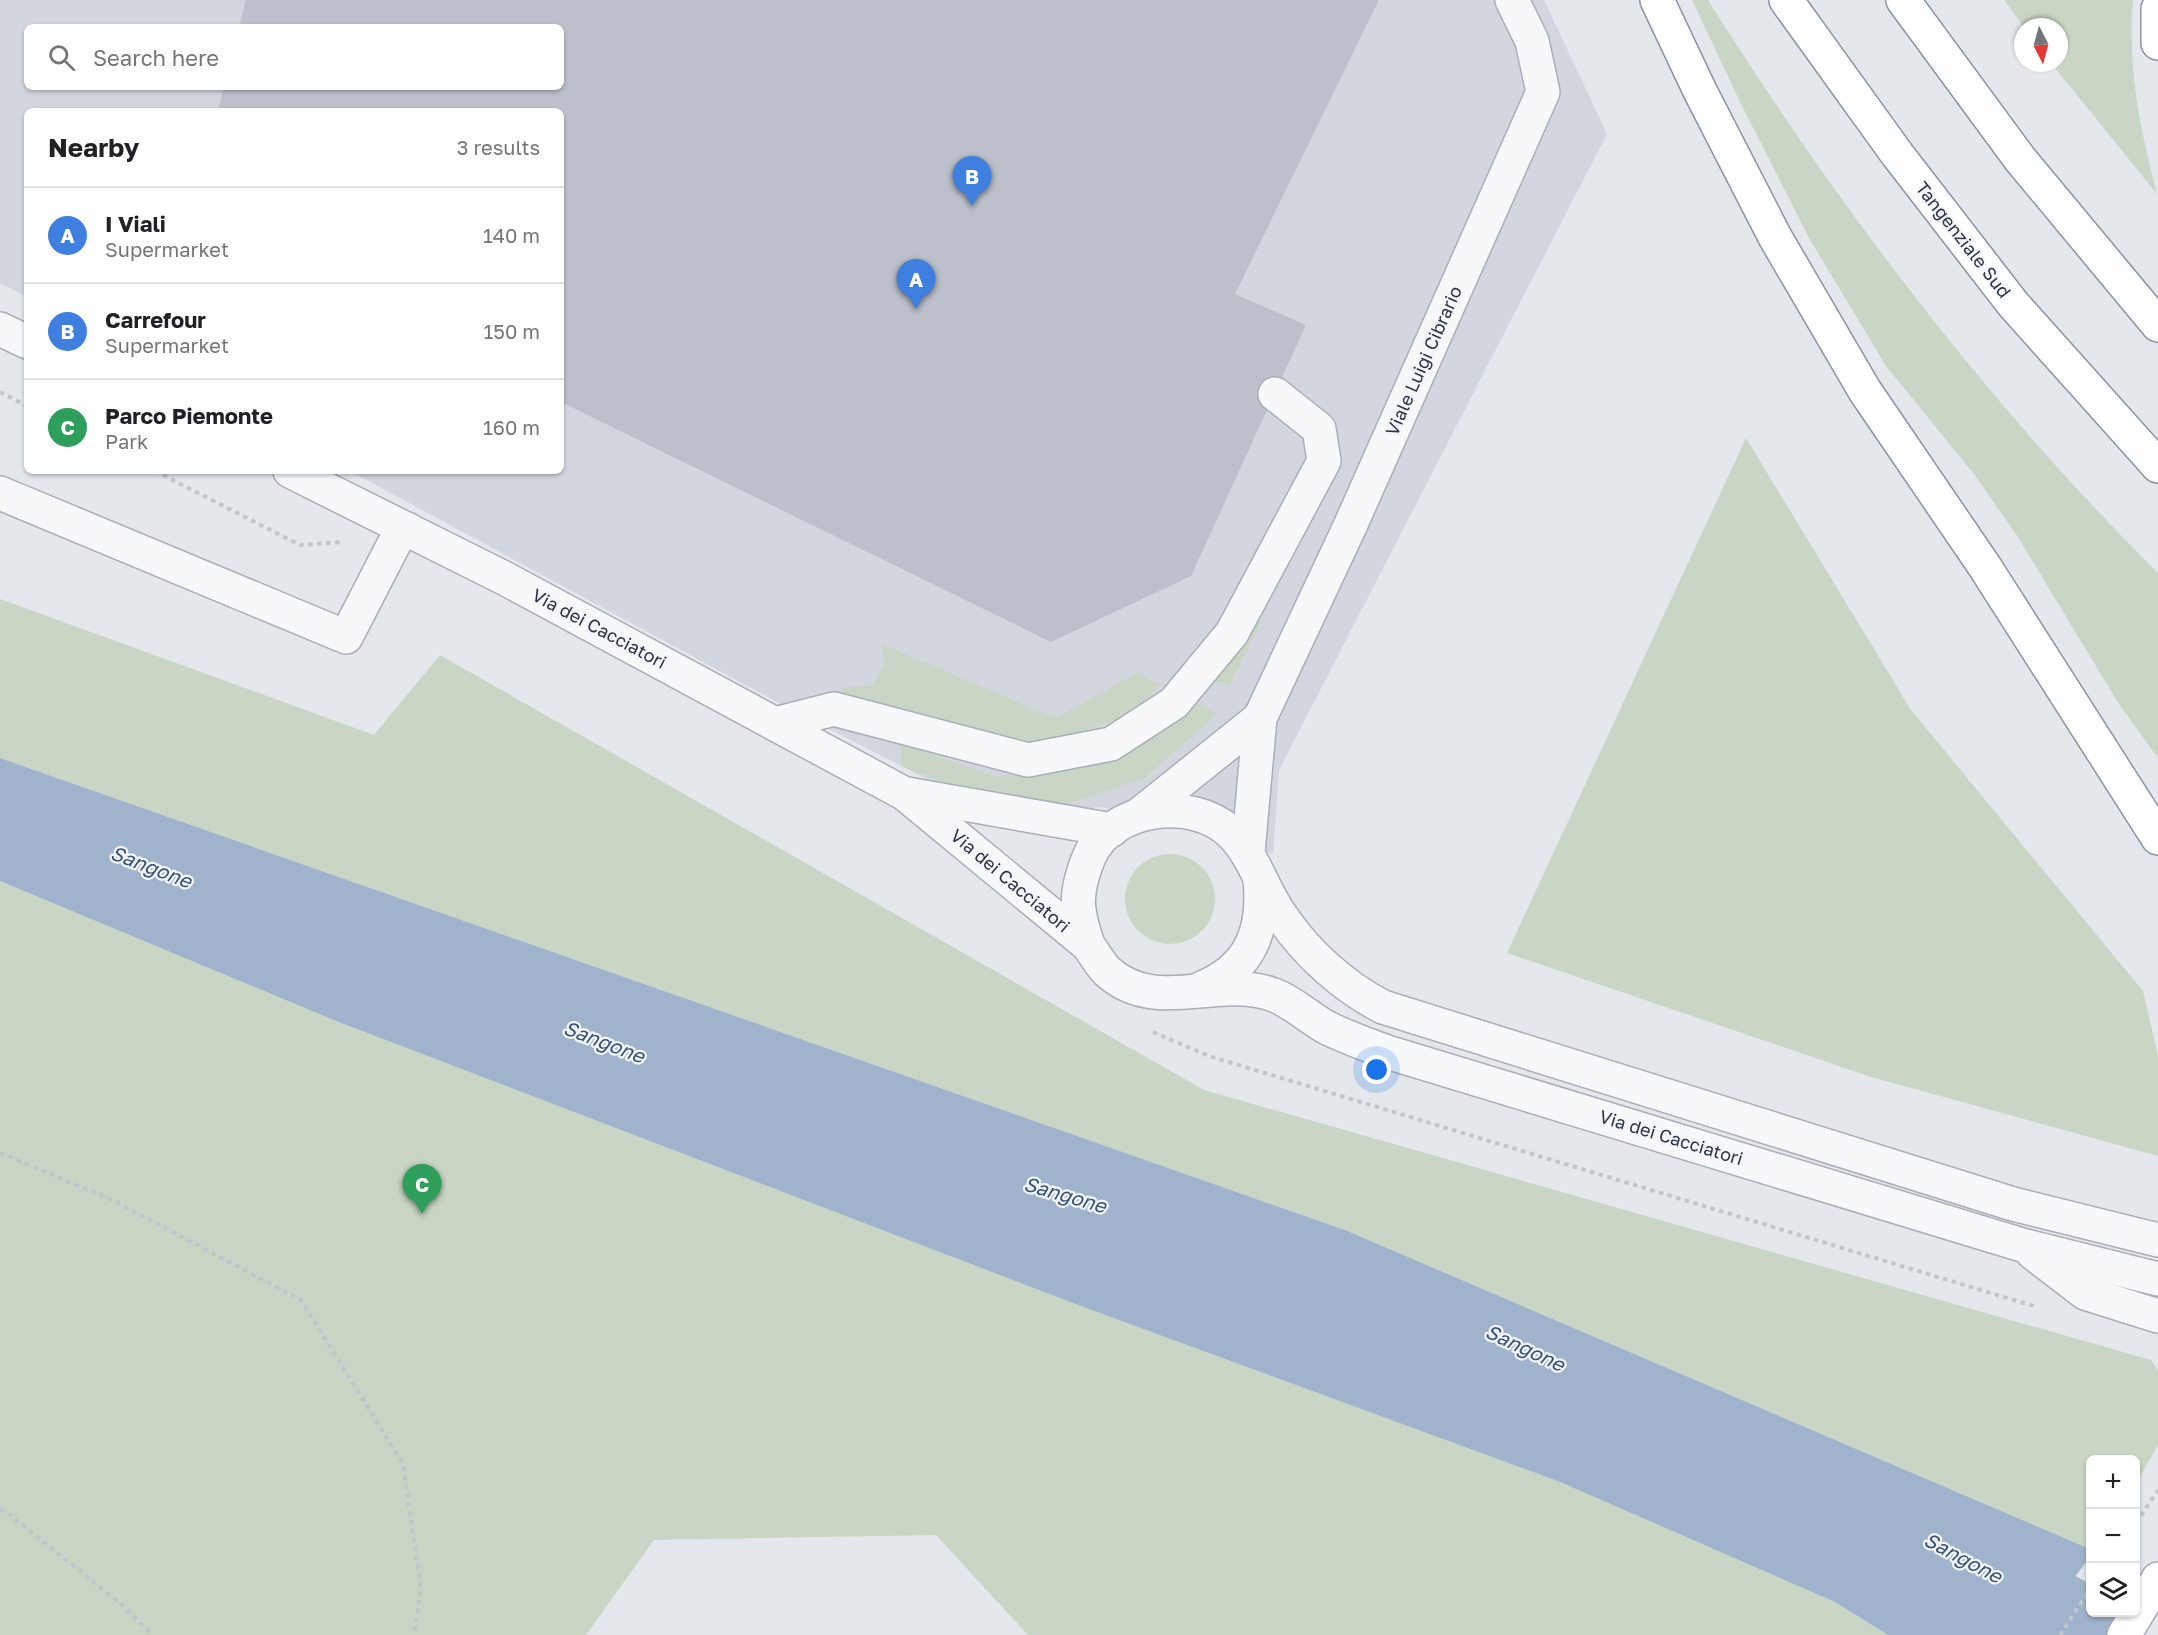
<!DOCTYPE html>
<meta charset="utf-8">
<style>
:root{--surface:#fff;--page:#f6f6f6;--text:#202124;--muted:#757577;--line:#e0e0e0;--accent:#ea580c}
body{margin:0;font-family:"Golos Text",sans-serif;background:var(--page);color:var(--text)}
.controls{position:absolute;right:18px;bottom:18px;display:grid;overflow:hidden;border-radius:9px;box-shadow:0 2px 4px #0004}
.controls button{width:54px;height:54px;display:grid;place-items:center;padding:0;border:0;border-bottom:2px solid var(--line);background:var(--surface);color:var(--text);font:30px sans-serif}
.compass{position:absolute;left:2014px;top:18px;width:54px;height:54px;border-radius:50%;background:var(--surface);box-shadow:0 2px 4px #0004;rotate:174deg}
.you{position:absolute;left:1377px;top:1070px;width:21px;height:21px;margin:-15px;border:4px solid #fff;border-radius:50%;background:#1a73e8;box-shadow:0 0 0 9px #1a73e833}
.badge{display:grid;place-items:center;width:39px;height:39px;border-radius:50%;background:var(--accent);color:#fff;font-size:20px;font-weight:700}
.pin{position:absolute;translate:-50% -50px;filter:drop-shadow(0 2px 3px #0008)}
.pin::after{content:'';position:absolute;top:32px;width:21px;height:18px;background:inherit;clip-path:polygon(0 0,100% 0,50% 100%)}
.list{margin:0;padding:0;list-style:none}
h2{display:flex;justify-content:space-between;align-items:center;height:78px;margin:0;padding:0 24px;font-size:26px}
h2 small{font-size:20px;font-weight:400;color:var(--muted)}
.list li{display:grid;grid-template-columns:39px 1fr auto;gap:18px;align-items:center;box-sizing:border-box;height:96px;padding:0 24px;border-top:2px solid var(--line)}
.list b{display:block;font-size:22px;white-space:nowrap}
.list p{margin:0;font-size:20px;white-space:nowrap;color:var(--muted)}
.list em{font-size:20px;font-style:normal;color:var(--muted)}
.icon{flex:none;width:33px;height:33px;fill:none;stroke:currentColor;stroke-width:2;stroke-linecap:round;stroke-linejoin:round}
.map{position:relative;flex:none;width:2158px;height:1635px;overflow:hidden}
.search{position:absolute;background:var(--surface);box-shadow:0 2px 4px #0004;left:24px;top:24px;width:540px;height:66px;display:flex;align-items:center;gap:15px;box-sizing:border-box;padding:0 21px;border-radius:9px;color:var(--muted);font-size:22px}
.panel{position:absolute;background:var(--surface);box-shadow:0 2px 4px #0004;left:24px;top:108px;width:540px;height:366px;border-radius:9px}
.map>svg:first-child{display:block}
</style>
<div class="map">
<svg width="2158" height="1635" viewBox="0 0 2158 1635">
<rect width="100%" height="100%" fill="#e4e7ec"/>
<path fill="#d2d6de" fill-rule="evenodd" d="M0,0H1544L1607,134L1279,770L1273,854L1101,807L1007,817L944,788L779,703L350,471H561V111H27V297L0,283ZM27,27H561V87H27Z"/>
<g fill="#c9d6c5">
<path d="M1692,0H1708C1837,205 1986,402 2158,573V758L2119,704L2016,534L1974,474L1886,366L1809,238L1741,104Z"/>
<path d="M2004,0H2133C2127,67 2140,129 2157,194L2051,63H2059V27H2024Z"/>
<path d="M1746,438L1911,710L2143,991L2158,1056V1156L1871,1077L1507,953Z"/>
<path d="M0,599L374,735L440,655L1204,1090L2151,1360L2158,1371V1445L2136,1483V1460H2090V1549L1345,1230L0,758Z"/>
<path d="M1263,618L1229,686L1210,679Z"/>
<path d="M882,644L1055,718L1139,672L1160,685L1131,714L1059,741H993L922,713L844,696L842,688L872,685L884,666Z"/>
<path d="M1195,702L1217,714L1145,778L1058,807L996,801L901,766V744L996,776L1068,771L1150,740Z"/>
<circle cx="1170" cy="899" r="45"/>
<path d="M0,881L336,1021L1078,1305L1560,1482L1835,1602L1888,1635H1028L936,1535L654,1540L586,1635H0Z"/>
</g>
<path fill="#9fb4cc" d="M0,758L1345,1230L2090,1549V1557L2030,1635H1888L1835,1602L1560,1482L1078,1305L336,1021L0,881Z"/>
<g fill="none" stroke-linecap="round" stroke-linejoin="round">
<path stroke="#9fb4cc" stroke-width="75" d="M1961,1557L2106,1635"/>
</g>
<path fill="#bbc0ca" d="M246,0H1377L1378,2L1235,294L1306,325L1191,576L1051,642L561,402V111H218L224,87H561V27H239Z"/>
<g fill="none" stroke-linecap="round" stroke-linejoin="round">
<g stroke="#a9aeb7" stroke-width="36">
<g id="minor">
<path d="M0,329L27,342"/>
<path d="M290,471L506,579L905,794L1088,945C1094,953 1100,964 1107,971C1155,1016 1219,974 1274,995C1292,1002 1307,1016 1324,1026C1344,1037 1366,1044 1387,1052L2022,1245L2158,1279"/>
<path d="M0,493L346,637L396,540L407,529"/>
<path d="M775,724L834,709L1028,760L1111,744L1174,703L1232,633L1324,461L1319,429L1275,394"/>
<path d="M907,794L1112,830"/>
<path d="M1140,814L1260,718"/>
<path d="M1248,852L1260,718L1351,524L1543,92L1532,41L1512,0"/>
<path d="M1088,945C1076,909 1074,894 1089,857C1110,807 1192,796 1230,832C1255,856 1262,890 1282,917C1307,954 1344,987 1383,1007L2013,1204L2158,1240"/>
<path d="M1202,988C1251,968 1265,930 1260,880"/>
<path d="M2033,1253L2085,1293L2158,1316"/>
</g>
</g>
<g stroke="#a3abb8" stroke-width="36">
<path id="major" d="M2124,1635L2158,1579"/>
</g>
<g stroke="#8b94a3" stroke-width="36">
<g id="highway">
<path d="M1657,0L1700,91L1775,237L1865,391L1985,567L2158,838"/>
<path d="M1786,0L1897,154L2013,304L2158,466"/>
<path d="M1903,0L2020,159L2158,325"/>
<path d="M2158,9V43"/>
</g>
</g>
<g stroke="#c2c5cb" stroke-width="4" stroke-dasharray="4.5 4.5" stroke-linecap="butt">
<path d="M0,392L27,406"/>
<path d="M155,471L300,545L344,542"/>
<path d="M1153,1032L1209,1056L2037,1307"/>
<path d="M0,1153L110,1199L301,1300L403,1464L421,1589L414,1635"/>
<path d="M0,1510L5,1511L121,1604L152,1635"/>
<path d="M2136,1523L2158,1490"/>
<path d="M2060,1635L2090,1589"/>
</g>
<use href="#minor" stroke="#f7f8fa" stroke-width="33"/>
<use href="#major" stroke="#fff" stroke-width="33"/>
<use href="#highway" stroke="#fff" stroke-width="33"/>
</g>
<g text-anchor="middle" stroke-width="4.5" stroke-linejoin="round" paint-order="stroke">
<g font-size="18" fill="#2b3445" stroke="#f4f6f9">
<text transform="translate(1963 240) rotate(52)" y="6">Tangenziale Sud</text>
<text transform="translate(1424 361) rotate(-66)" y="6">Viale Luigi Cibrario</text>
<text transform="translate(599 629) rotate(28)" y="6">Via dei Cacciatori</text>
<text transform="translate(1010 881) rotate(40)" y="6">Via dei Cacciatori</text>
<text transform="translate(1671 1138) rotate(17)" y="6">Via dei Cacciatori</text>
</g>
<g font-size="20" font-style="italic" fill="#34527a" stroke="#f4f6f9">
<text transform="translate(151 867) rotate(21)" y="7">Sangone</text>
<text transform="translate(604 1042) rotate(21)" y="7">Sangone</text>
<text transform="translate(1065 1195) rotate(16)" y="7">Sangone</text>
<text transform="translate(1525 1348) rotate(25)" y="7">Sangone</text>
<text transform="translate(1963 1558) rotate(28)" y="7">Sangone</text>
</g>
</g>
</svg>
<div class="controls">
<button>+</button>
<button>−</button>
<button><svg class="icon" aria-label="layers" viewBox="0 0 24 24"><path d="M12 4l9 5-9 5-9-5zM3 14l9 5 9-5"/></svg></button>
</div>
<svg class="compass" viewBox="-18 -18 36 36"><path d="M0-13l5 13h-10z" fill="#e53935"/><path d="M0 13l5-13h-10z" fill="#757577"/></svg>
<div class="you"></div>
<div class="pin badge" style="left:916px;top:309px;background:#3f7fe0">A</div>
<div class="pin badge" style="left:972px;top:206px;background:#3f7fe0">B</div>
<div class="pin badge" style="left:422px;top:1214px;background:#2e9e5b">C</div>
<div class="search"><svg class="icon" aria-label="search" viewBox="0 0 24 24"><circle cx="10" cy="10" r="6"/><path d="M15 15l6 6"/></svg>Search here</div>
<section class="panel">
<h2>Nearby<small>3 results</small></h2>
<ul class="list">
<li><span class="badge" style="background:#3f7fe0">A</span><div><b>I Viali</b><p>Supermarket</p></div><em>140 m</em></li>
<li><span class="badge" style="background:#3f7fe0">B</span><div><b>Carrefour</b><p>Supermarket</p></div><em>150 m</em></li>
<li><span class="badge" style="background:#2e9e5b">C</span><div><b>Parco Piemonte</b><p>Park</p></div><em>160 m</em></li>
</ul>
</section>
</div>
